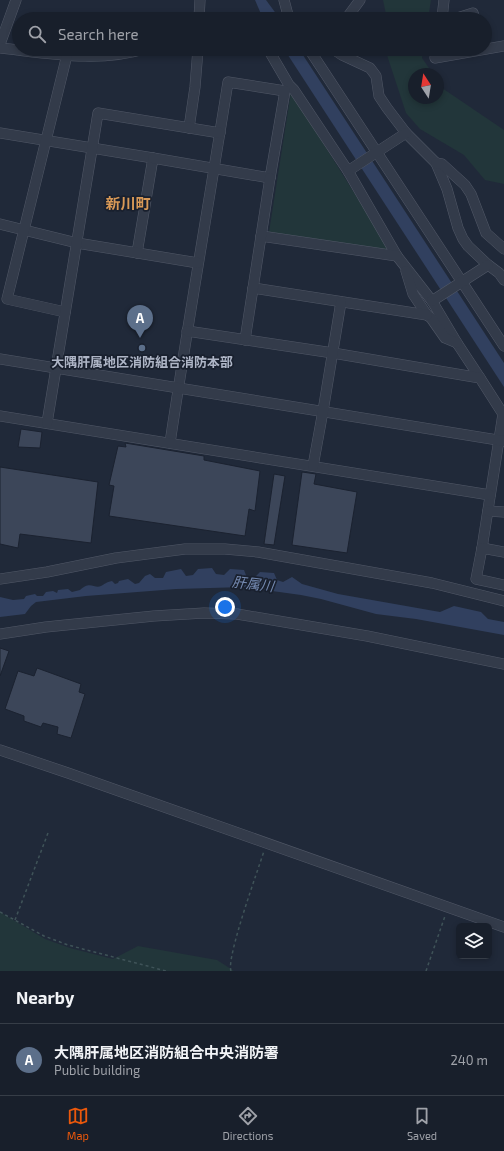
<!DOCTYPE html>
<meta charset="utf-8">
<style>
:root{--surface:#181f2b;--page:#212733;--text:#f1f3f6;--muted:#9fa2a9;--line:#363d47;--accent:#ea580c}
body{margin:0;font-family:"Exo 2","Noto Sans JP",sans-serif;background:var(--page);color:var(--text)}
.controls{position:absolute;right:12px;bottom:12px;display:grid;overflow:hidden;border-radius:6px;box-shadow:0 2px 6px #0003}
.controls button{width:36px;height:36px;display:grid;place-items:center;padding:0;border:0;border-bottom:1px solid var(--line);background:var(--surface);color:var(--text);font:20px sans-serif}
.compass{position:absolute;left:408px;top:68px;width:36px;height:36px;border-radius:50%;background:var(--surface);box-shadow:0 2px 6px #0003;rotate:348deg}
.you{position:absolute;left:225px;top:607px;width:14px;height:14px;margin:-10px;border:3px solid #fff;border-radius:50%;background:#1a73e8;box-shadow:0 0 0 6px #1a73e833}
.badge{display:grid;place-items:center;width:26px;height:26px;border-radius:50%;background:var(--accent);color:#fff;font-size:13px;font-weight:700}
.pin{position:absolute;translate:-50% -33px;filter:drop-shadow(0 1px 2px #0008)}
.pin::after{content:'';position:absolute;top:21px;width:14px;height:12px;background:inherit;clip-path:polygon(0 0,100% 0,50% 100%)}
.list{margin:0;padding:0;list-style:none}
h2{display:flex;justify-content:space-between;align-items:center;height:52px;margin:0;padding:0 16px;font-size:17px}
h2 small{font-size:13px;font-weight:400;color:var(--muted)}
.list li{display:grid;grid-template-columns:26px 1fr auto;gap:12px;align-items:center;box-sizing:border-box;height:72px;padding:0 16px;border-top:1px solid var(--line)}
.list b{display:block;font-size:15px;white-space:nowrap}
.list p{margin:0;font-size:13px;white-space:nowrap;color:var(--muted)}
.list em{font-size:13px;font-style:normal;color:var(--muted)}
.icon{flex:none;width:22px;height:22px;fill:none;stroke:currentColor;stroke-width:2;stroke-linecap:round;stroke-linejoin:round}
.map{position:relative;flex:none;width:504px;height:971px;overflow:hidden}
.search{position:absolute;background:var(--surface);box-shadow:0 2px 6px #0003;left:12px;right:12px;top:12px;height:44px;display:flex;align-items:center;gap:10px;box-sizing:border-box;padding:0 14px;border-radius:22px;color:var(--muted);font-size:15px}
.sheet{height:124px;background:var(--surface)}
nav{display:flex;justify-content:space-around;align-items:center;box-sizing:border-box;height:56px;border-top:1px solid var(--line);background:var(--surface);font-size:11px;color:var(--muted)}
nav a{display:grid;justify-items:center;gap:2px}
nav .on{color:var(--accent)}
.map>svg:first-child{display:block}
</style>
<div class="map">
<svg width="504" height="971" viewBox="0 0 504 971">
<rect width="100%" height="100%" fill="#202939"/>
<g fill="#22363a">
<path d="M383,0H431L428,19H387Z"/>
<path d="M385,49H423L422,58L433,74H414V98H438V82L442,88L504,130V184L485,180L464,155L420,129L406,113Z"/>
<path d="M291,92L390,250L269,232Z"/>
<path d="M0,912L45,939L70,948L113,959L138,946L217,960L234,971H0Z"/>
</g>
<g fill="#31405f">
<path d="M255,0H266L280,19L261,14Z"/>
<path d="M284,49H299L504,363V387Z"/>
<path d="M212,568L216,574L224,575L230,569L244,570L247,578H254L260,572L274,573L277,580L283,582L292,577L302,584L338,594L440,612L454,606L481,612L488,619L504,622V635L416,619L376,614L321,599L301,595L244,587L176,589L86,596L36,602L31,606L25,614L0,617V597L13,600L24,599L26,596L35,594L37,596H43L46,592L53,591L57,593L58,590L68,589L72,592L80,590C90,580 94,589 101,586C105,584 106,582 112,581L115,584L118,583L119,581L128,579L135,584L139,583L145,576L150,574L155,578H163L166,572L181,569L186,576L193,575L198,569Z"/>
</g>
<g fill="#3c4659" stroke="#1b2230">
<path d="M21,429L42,432L40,448L18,447Z"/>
<path d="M125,443L204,456V460L260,471L255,511L249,509L245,536L109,516L114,486L109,485L118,446L126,447Z"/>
<path d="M0,467L98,482L91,543L20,534L18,548L0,544Z"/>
<path d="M302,472L316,474L314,484L357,492L347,553L292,545Z"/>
<path d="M274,474L285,476L274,545L264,544Z"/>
<path d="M0,648L9,651L0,676Z"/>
<path d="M37,668L81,684L79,692L85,694L71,738L57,734L58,727L43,723L41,727L24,721V716L5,709L18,671L34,676Z"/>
</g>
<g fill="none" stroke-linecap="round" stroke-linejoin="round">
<g stroke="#515867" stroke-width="11">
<g id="minor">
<path d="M284,0L289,19"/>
<path d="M199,19L200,0"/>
<path d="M253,19L288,18L290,19"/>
<path d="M346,19L360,0"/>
<path d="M442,19L444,0"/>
<path d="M454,19L473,13L475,19"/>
<path d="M0,44L16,0"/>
<path d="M0,48C47,53 98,63 144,49"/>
<path d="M268,49L289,85L294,90L348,171L397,256L432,301L457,343L480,378"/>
<path d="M309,49L504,346"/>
<path d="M333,49L342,55L370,68L376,76L379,96L387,108L406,133L436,163L447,189L458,228L463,239L468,246L487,264L499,273L504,280"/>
<path d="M436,49L435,58L504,46"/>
<path d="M189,128L195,87L198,49"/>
<path d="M0,133L153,158L137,253"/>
<path d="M153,158L270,178L285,91L228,82C209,202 188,322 170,443"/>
<path d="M436,163L442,164L465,185L471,194L486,233L504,249"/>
<path d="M348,171L406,133"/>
<path d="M0,224L77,243L198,263"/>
<path d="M261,236L397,256"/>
<path d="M406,271L413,294L427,315L431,318L445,338L457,343"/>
<path d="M253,288L427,315"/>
<path d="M432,301L488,265"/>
<path d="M65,312L7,299L67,55"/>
<path d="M187,331L333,353L480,378L503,414L482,548"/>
<path d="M245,340L270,178"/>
<path d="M0,359L504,441"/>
<path d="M0,416L490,495"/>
<path d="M47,423L98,113L220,133"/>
<path d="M313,466L323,411L341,302"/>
<path d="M488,511L504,512"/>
<path d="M504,552L482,548L476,579L504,585"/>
<path d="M0,579L47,572L116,558L185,549H225L258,552L432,583L504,601"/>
<path d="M0,634L46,627L154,616L204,613L237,614L367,636L504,664"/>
<path d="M0,750L68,773L504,927"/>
</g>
</g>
<g stroke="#3f5358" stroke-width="1.5" stroke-dasharray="3 3" stroke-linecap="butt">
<path d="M0,912L44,936L68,945L166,971"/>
<path d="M15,920L48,833"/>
<path d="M231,971C226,958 258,870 264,851"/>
<path d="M426,971L445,916"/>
</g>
<use href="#minor" stroke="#333b4a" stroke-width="10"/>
</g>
<circle fill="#5c6f8a" stroke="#19202e" stroke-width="1.5" cx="142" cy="348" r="4"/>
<g text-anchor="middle" stroke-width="3.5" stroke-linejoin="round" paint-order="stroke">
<g font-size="13" font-weight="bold" fill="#aeb5c6" stroke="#19202e">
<text x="142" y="367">大隅肝属地区消防組合消防本部</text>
</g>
<g font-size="14" font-style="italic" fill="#7489b0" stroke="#19202e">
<text transform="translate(253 584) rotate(7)" y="5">肝属川</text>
</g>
<g font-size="15" font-weight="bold" fill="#d89957" stroke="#19202e">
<text x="128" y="209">新川町</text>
</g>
</g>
</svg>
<div class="controls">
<button><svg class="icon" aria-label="layers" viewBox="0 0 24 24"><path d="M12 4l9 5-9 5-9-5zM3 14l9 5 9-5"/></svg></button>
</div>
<svg class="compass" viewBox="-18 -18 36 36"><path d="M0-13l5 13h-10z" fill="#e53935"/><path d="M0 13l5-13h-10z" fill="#9fa2a9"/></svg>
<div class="you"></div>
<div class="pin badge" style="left:140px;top:338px;background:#5c6f8a">A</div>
<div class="search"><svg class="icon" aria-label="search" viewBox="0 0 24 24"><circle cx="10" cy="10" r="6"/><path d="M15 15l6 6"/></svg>Search here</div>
</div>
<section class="sheet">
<h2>Nearby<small></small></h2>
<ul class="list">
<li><span class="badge" style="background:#5c6f8a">A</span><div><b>大隅肝属地区消防組合中央消防署</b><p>Public building</p></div><em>240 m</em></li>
</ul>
</section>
<nav>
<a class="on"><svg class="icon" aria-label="map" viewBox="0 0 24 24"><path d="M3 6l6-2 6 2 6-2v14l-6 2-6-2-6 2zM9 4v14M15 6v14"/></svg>Map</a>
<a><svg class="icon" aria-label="directions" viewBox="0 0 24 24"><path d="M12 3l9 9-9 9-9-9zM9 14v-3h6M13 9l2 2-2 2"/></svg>Directions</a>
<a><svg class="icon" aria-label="saved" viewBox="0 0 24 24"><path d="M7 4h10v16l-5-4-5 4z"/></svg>Saved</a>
</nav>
